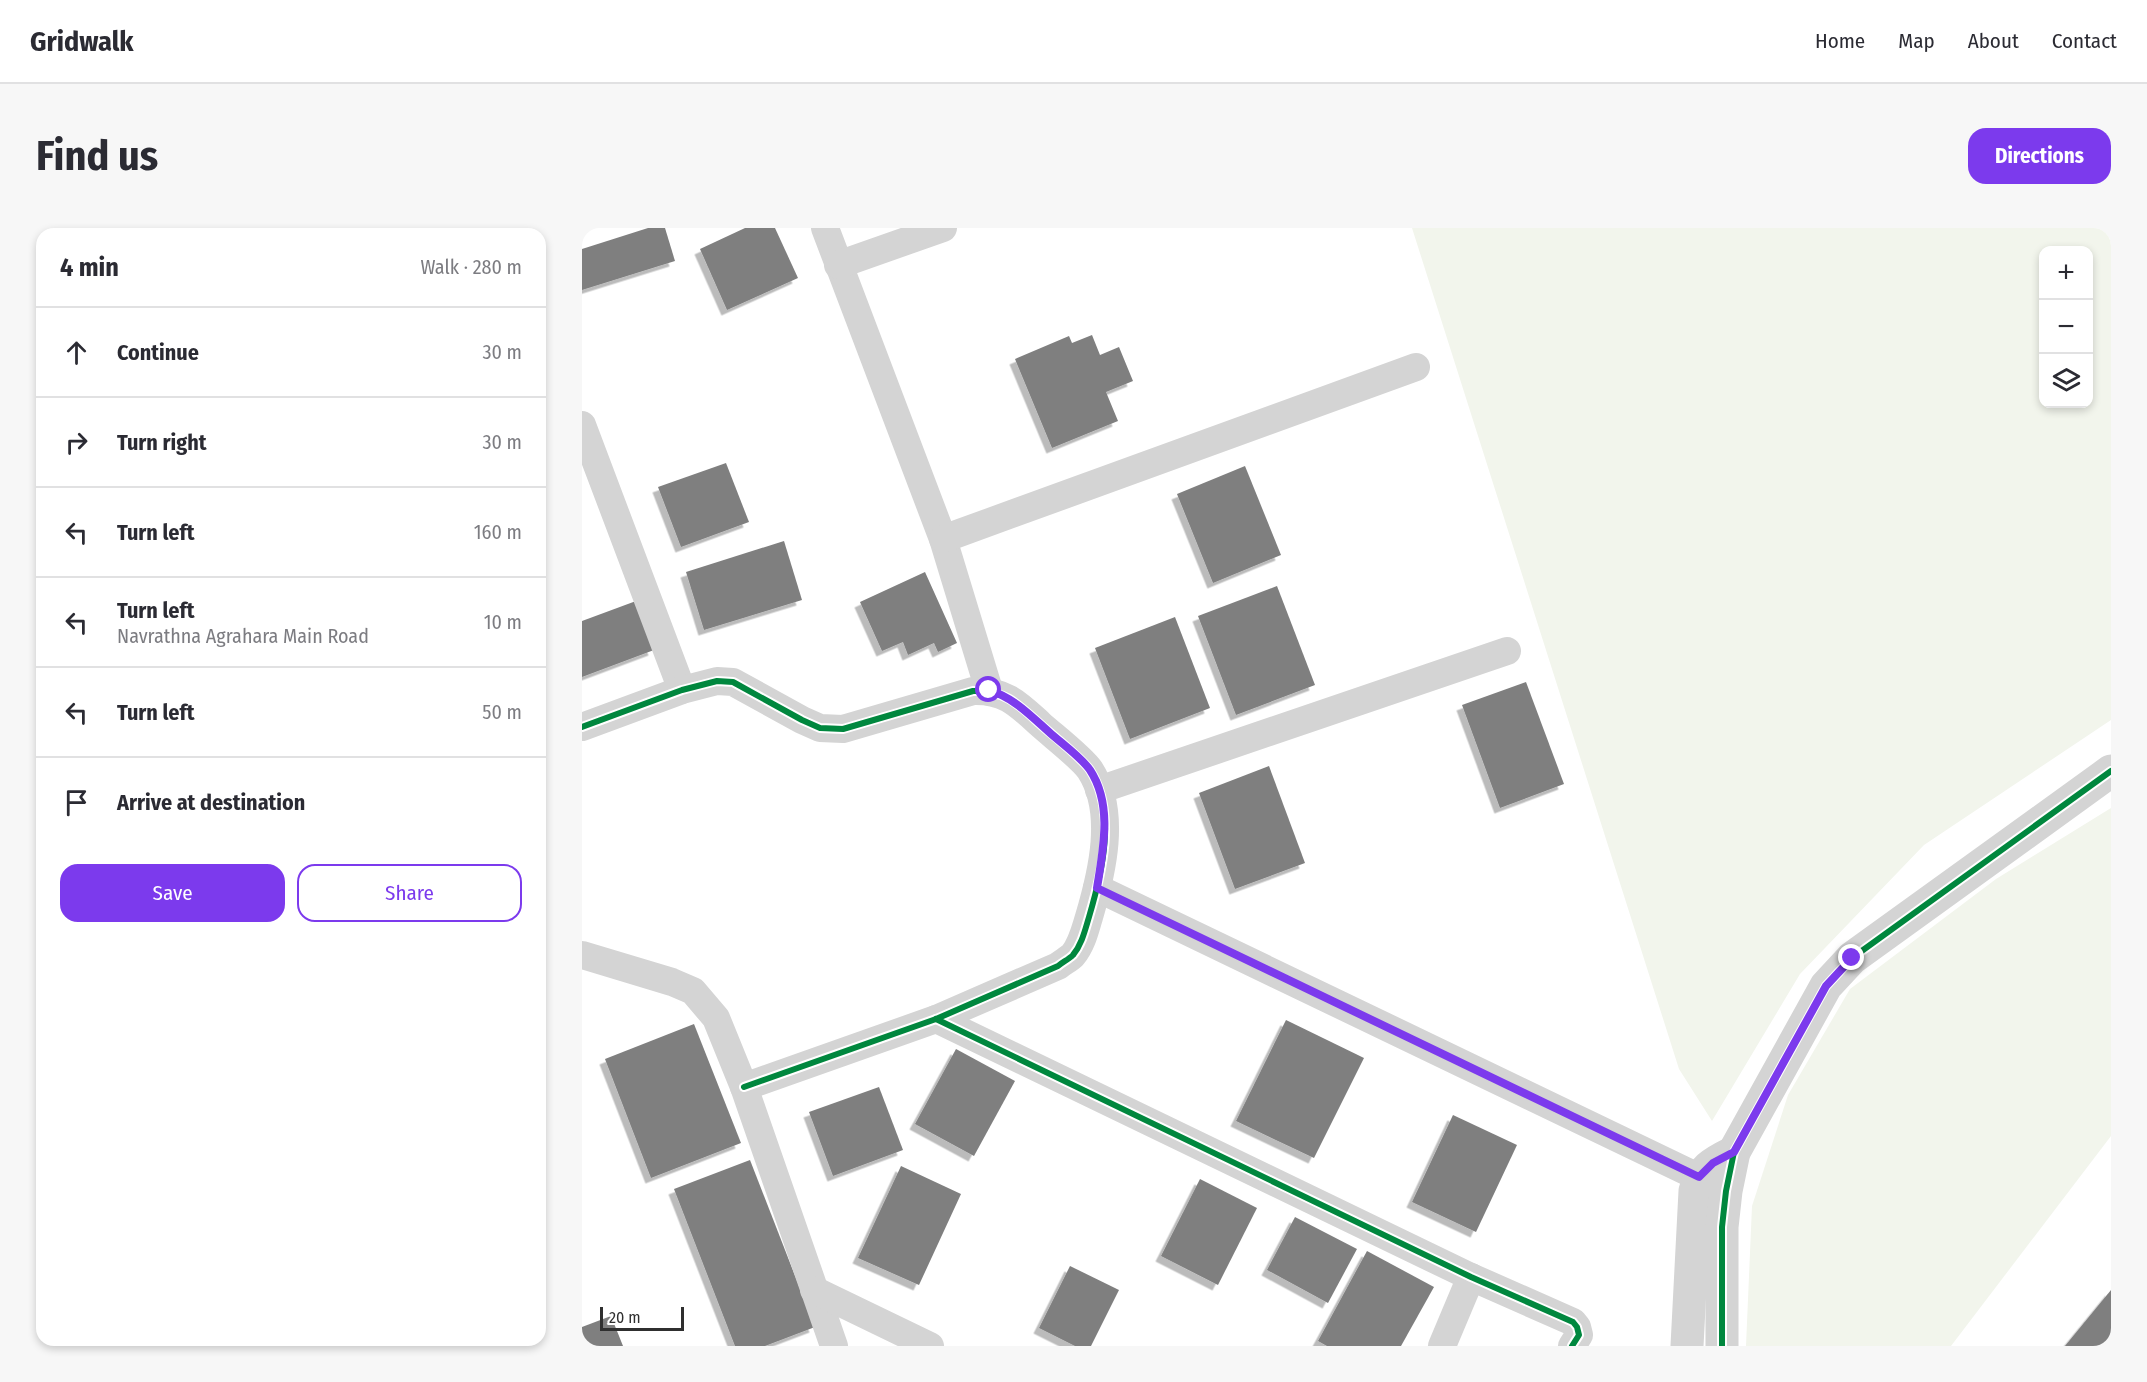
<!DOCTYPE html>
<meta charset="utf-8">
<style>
:root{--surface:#fff;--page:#f7f7f7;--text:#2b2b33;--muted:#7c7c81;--line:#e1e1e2;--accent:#7c3aed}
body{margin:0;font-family:"Fira Sans Condensed",sans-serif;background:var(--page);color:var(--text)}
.controls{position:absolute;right:18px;top:18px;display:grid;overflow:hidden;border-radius:12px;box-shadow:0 3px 9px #0003}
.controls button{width:54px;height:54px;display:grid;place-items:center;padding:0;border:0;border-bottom:2px solid var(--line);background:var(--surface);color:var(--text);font:30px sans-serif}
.scale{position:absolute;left:18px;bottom:15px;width:84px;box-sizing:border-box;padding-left:6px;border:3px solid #2f2f2f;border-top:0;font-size:16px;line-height:21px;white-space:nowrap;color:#2f2f2f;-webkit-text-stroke:4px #fff;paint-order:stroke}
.stop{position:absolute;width:18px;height:18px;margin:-14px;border:4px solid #7c3aed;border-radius:50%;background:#fff}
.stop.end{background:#7c3aed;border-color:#fff;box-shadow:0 2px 6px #0008}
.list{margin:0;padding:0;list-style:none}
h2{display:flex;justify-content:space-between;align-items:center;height:78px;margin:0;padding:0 24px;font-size:26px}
h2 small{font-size:20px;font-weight:400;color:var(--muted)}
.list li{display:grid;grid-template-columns:39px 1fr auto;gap:18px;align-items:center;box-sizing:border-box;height:90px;padding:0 24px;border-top:2px solid var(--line)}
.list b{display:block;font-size:22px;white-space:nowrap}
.list p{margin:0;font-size:20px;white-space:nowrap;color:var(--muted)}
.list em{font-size:20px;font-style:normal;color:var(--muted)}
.actions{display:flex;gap:12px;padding:18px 24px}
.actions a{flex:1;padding:14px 0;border:2px solid var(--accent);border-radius:18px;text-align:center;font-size:21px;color:var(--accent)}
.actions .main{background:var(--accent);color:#fff}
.icon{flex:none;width:33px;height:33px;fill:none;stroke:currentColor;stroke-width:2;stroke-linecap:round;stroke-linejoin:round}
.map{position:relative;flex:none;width:1529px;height:1118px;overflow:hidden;border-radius:18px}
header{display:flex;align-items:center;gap:36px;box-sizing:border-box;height:84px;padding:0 30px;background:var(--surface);border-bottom:2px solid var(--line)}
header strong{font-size:28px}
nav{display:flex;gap:33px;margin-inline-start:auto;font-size:21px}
.intro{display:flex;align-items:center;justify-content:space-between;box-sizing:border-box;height:144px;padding:0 36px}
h1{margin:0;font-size:42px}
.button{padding:15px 27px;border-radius:18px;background:var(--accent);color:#fff;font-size:21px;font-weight:700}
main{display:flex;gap:36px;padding:0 36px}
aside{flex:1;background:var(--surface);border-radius:18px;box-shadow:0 3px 9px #0003}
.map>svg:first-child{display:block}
</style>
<header>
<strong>Gridwalk</strong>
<nav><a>Home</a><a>Map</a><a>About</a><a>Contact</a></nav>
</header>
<div class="intro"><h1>Find us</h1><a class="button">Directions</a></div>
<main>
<aside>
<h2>4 min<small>Walk · 280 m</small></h2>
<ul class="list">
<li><svg class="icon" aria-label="ahead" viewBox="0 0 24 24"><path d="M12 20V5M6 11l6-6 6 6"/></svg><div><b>Continue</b></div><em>30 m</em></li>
<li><svg class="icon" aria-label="right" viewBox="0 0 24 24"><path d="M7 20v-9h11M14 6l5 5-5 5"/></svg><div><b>Turn right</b></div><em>30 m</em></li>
<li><svg class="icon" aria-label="left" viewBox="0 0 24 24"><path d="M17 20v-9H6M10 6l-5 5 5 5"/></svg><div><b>Turn left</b></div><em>160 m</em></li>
<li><svg class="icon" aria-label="left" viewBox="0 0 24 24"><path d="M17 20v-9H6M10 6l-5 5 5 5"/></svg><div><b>Turn left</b><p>Navrathna Agrahara Main Road</p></div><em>10 m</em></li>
<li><svg class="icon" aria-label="left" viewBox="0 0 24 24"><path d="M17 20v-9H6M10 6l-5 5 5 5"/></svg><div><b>Turn left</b></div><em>50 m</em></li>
<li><svg class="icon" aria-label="arrive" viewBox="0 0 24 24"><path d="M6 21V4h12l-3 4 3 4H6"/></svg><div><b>Arrive at destination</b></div></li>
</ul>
<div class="actions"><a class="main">Save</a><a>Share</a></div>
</aside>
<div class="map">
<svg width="1529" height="1118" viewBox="0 0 1529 1118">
<defs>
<filter id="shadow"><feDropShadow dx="-5.5" dy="5.5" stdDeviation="0" flood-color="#0004"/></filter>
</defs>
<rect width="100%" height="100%" fill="#fff"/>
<g fill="#f2f5ec" fill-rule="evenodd">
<path d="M830,0H1529V492L1342,617L1218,746L1130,893L1097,841ZM1506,22V176H1462V22Z"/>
<path d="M1529,580V908L1369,1118H1164L1170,978L1206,867L1268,761L1414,651Z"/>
</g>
<g fill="#7f7f7f" filter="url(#shadow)">
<path d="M66,0H83L93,33L0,62V21Z"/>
<path d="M163,0H193L216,50L145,82L118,21Z"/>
<path d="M510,107L518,127L537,119L551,153L524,164L536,193L470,220L433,131L487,108L490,115Z"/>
<path d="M144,235L167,294L99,319L76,259Z"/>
<path d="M663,238L699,327L631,355L595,266Z"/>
<path d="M202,313L220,372L122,402L104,344Z"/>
<path d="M343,344L375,415L356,424L352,415L326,427L321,414L300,423L278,374Z"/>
<path d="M695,358L733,457L654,487L616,388Z"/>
<path d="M54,373L72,422L0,449V393Z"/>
<path d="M593,389L628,480L548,511L513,420Z"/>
<path d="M944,454L982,556L918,580L880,477Z"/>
<path d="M687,538L723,635L653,661L617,565Z"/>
<path d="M704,792L782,830L732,930L654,893Z"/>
<path d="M112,796L159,915L69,950L23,831Z"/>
<path d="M374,821L433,853L392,928L333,896Z"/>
<path d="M297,859L321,922L251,948L227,884Z"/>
<path d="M871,887L935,917L894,1004L830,974Z"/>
<path d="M168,932L233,1099L183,1118H153L92,961Z"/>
<path d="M319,938L379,966L337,1057L276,1030Z"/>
<path d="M618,951L675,980L636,1057L579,1028Z"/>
<path d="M713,989L775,1021L746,1075L685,1042Z"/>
<path d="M785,1023L852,1059L819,1118H745L736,1113Z"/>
<path d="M488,1038L537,1062L509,1118H493L457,1100Z"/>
<path d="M1529,1062V1118H1483Z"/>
<path d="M29,1088L41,1118H0V1099Z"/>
</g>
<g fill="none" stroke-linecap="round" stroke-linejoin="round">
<g stroke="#d4d4d4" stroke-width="28">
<path d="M243,0L361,311L407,462"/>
<path d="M256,37L361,0"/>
<path d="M0,197L100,462"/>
<path d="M361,311L834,139"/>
<path d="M0,499L100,462L135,453L151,454L220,492L238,500L261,501L391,463C423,462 436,476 458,496C470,507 500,530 508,542C535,584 520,645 507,689C503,702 500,716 491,727C487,731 481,734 476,738L354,791L162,859"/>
<path d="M517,562L925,423"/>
<path d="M515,660L1137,959"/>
<path d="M0,727L90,754L111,763L134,790L162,859L252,1118"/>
<path d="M354,791L889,1049L991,1094L995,1099L997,1107L990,1118"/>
<path d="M232,1062L348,1118"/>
<path d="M860,1118L889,1049"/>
</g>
<g stroke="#d4d4d4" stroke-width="33">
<path d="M1105,1118L1113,963C1119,940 1132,934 1152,924"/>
<path d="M1140,1118V999L1144,963L1152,924L1244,758L1270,730L1529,543"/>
</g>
<g stroke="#fff" stroke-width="10">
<g id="cycleway">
<path d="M0,499L100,462L135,453L151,454L220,492L238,500L261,501L391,463C423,462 436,476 458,496C470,507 500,530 508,542C535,584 520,645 507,689C503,702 500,716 491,727C487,731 481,734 476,738L354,791L162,859"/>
<path d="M354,791L889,1049L991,1094L995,1099L997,1107L990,1118"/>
<path d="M1140,1118V999L1144,963L1152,924L1244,758L1270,730L1529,543"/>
</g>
</g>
<use href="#cycleway" stroke="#00873e" stroke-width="6"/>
</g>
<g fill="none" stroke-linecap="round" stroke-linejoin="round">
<path stroke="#7c3aed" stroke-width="8" d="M407,462C432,470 448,487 467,504C479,515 499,529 508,542C531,577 521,622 515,660L1117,949L1131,935L1152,924L1244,758L1270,730"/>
</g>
</svg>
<div class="controls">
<button>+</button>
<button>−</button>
<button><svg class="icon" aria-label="layers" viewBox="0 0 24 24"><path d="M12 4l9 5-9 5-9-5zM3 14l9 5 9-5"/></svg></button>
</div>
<div class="scale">20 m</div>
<div class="stop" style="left:407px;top:462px"></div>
<div class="stop end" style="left:1270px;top:730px"></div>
</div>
</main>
